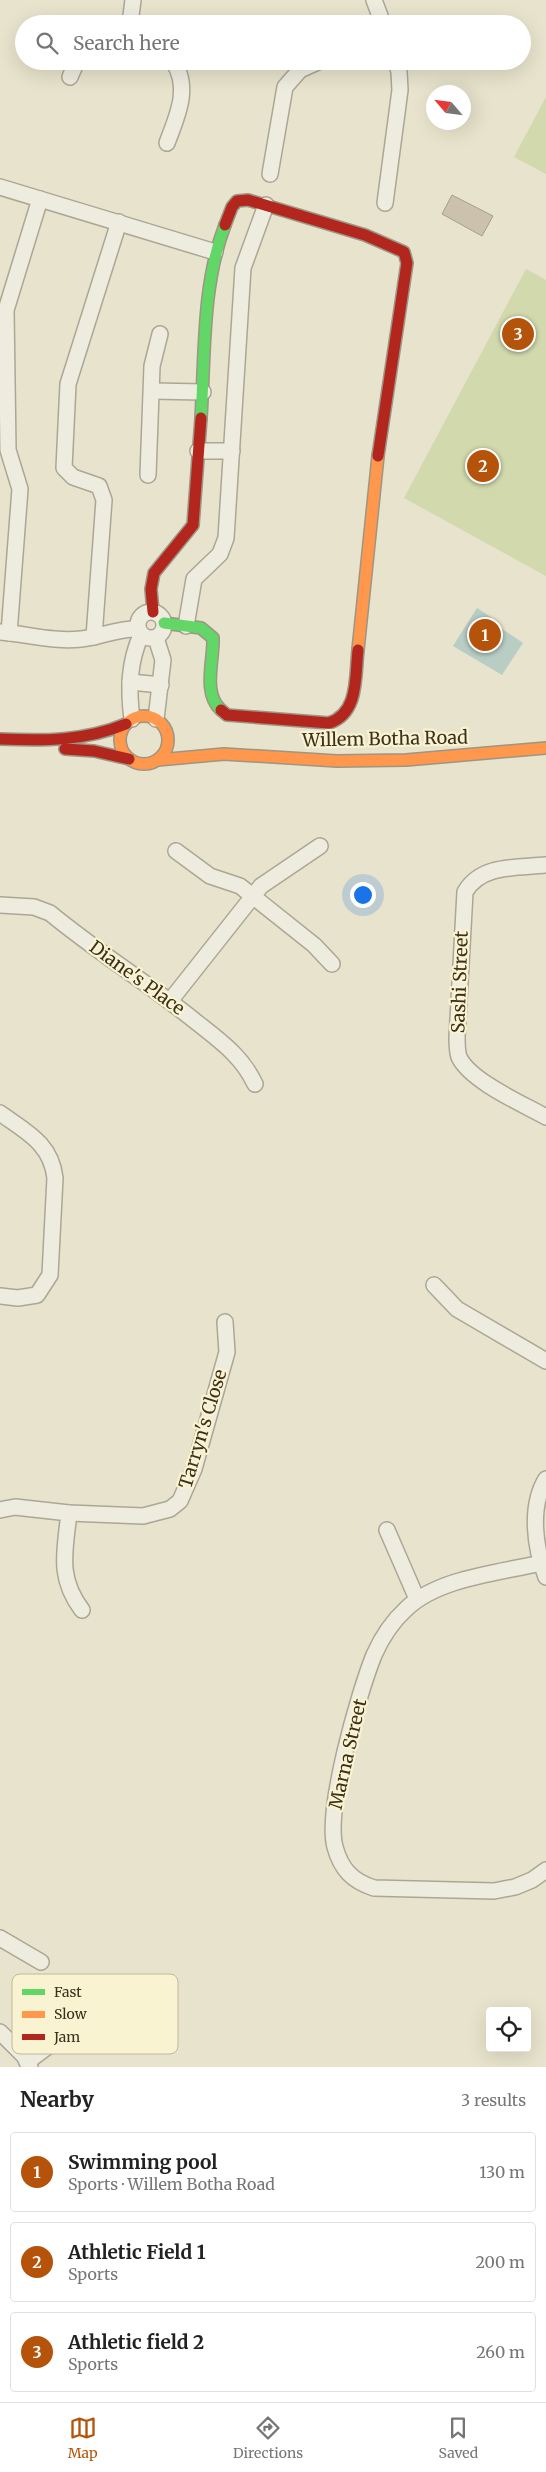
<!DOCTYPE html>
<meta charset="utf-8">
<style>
:root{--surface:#fff;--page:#f2f2f2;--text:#222;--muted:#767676;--line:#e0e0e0;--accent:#b45309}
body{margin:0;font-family:Merriweather,serif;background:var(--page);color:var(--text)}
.controls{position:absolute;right:15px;bottom:15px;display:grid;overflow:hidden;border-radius:5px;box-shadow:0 5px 20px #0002}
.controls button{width:45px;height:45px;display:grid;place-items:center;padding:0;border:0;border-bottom:1px solid var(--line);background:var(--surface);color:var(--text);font:25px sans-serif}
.compass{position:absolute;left:426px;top:85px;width:45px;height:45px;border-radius:50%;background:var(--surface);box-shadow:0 5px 20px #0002;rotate:298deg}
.you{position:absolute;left:362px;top:894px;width:18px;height:18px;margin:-12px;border:4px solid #fff;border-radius:50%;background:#1a73e8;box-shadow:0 0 0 8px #1a73e833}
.badge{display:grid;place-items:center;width:32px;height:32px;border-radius:50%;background:var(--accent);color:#fff;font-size:16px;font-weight:700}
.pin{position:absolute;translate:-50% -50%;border:2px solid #fff;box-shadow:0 1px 5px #0006}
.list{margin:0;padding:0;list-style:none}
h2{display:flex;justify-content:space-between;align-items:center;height:65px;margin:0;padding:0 20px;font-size:21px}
h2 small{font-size:16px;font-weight:400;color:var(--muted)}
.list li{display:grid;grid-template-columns:32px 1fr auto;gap:15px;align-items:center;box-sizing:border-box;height:80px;margin:0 10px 10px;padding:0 10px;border:1px solid var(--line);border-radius:5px}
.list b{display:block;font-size:19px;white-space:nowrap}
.list p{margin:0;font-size:16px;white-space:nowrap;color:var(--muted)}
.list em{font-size:16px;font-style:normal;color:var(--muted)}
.icon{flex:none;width:28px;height:28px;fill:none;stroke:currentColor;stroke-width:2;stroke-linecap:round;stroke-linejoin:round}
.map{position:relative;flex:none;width:546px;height:2067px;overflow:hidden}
.search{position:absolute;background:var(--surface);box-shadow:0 5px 20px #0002;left:15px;right:15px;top:15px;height:55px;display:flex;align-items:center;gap:12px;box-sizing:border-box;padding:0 18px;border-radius:28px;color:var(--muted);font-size:19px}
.sheet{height:335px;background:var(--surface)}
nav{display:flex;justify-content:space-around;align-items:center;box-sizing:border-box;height:70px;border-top:1px solid var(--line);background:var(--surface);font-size:14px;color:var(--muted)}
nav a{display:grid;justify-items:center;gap:2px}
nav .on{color:var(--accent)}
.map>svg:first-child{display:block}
</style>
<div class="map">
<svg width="546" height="2067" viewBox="0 0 546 2067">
<rect width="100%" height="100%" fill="#e7e3cc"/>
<g fill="#d2d9ad">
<path d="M546,97V174L514,157Z"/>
<path d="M526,269L546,280V576L404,498Z"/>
</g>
<path fill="#b8cdc3" d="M477,608L497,621L498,626L523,643L502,675L453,646Z"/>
<path fill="#cbc1ad" stroke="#a79e8b" d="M452,195L493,216L482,236L442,214Z"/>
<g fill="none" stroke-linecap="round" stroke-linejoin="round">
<g stroke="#aca795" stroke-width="18">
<g id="street">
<path d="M374,0L383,24"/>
<path d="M130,24L133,0"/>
<path d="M70,77L77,61"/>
<path d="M167,143C177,116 191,88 173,61"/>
<path d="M270,174L285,87L300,70L320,61"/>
<path d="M0,187L215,252"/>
<path d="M385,203L400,90L399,72L396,61"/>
<path d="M152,391L203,392"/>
<path d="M198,451H232"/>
<path d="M148,475L152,366L160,334"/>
<circle cx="151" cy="625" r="13"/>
<path d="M186,626L194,579L220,554L226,538L243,268L266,205"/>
<path d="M0,632C27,634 54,642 81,639C101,637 118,628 138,629"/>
<path d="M9,633L20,489L8,450L6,310L40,199"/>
<path d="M94,637L104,500L99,486L73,477L64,468L68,384L119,222"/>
<path d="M156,638L163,660L156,719"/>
<path d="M130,682L161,685"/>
<path d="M132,719C128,689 129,662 141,635"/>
<path d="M176,851L210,876L240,886L314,945L332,964"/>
<path d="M546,865C517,868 481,864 465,892L457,1037C457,1044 457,1051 459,1057C470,1081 523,1104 546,1117"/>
<path d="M0,905L34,907L50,913C97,952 148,983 195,1021C219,1040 242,1056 255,1084"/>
<path d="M170,1001L261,886L320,846"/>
<path d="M0,1113C26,1132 51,1143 55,1178L50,1275L37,1295L18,1298L0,1296"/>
<path d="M434,1285L457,1309L546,1361"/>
<path d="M546,1479C529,1507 535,1548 546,1577"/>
<path d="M0,1510L15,1507L69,1513L143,1516L170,1509L180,1501L194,1469L227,1352L225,1322"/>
<path d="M69,1513C65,1551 57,1577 82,1610"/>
<path d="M387,1530L417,1599"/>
<path d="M541,1563C498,1573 438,1578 406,1609C393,1621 381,1639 374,1655C359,1692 325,1810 335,1847C341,1869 352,1881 374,1888L494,1891L515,1887L532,1880L546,1870"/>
<path d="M0,1938L41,1962"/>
<path d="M0,2032L24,2056L30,2067"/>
<path d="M27,2062L58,2039"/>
</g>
</g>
<g stroke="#9c9685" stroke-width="14">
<g id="fast">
<path d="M201,418C205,354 202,285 225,225"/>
<path d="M164,623L201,628L213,638C214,660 202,693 221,710"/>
</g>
</g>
<g stroke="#9c9685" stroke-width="14">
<g id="slow">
<path d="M358,650L378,456"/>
<circle cx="144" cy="740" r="24"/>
<path d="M158,760L224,754L337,761L406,760L546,748"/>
</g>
</g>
<g stroke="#9c9685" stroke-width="14">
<g id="jam">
<path d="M225,225L232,207L237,201L248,200L365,235L404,252L407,263L378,456"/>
<path d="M153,612L151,589L154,573L193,525L201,418"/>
<path d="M221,710L227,715L329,723C359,713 355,677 358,650"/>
<path d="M0,739C44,741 85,741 126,724"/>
<path d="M65,749L94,751L129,759"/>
</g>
</g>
<use href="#street" stroke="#eeecdf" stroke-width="15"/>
<use href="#fast" stroke="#63d668" stroke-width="11"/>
<use href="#slow" stroke="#ff974d" stroke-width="11"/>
<use href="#jam" stroke="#b3261e" stroke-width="11"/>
</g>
<g text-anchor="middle" stroke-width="4.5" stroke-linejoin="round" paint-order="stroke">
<g font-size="18" fill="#3c301c" stroke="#f9f3d1">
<text transform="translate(385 739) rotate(-1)" y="6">Willem Botha Road</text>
<text transform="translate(137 978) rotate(36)" y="6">Diane's Place</text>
<text transform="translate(460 982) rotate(-88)" y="6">Sashi Street</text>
<text transform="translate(203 1429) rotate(-73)" y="6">Tarryn's Close</text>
<text transform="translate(348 1754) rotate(-77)" y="6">Marna Street</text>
</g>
</g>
<rect x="12" y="1974" width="166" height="80" rx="8" fill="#f9f3d1" stroke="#c0b89b" stroke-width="1"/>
<rect x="22" y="1989" width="23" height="6" fill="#63d668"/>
<rect x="22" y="2011" width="23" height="7" fill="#ff974d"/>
<rect x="22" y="2034" width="23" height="6" fill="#b3261e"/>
<g font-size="14" fill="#3c301c">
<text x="54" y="1997">Fast</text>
<text x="54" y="2019">Slow</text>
<text x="54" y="2042">Jam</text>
</g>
</svg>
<div class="controls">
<button><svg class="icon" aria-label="locate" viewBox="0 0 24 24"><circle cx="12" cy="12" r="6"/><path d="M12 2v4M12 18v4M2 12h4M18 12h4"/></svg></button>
</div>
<svg class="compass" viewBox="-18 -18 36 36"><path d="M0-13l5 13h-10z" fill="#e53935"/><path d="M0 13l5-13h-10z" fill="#767676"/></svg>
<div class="you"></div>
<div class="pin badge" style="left:485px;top:635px">1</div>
<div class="pin badge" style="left:483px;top:466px">2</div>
<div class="pin badge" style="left:518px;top:334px">3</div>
<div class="search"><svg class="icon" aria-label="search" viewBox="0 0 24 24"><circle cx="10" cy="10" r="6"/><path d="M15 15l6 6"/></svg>Search here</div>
</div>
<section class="sheet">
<h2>Nearby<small>3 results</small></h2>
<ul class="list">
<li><span class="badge">1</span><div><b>Swimming pool</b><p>Sports · Willem Botha Road</p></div><em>130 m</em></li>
<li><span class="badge">2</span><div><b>Athletic Field 1</b><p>Sports</p></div><em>200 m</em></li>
<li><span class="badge">3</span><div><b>Athletic field 2</b><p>Sports</p></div><em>260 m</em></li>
</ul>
</section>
<nav>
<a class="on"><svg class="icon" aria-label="map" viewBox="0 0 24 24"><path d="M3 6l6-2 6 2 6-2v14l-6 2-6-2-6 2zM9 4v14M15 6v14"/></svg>Map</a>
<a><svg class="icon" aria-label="directions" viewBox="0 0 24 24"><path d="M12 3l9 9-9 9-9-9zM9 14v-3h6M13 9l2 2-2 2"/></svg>Directions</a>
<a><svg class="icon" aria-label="saved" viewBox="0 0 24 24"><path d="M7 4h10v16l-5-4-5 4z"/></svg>Saved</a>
</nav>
